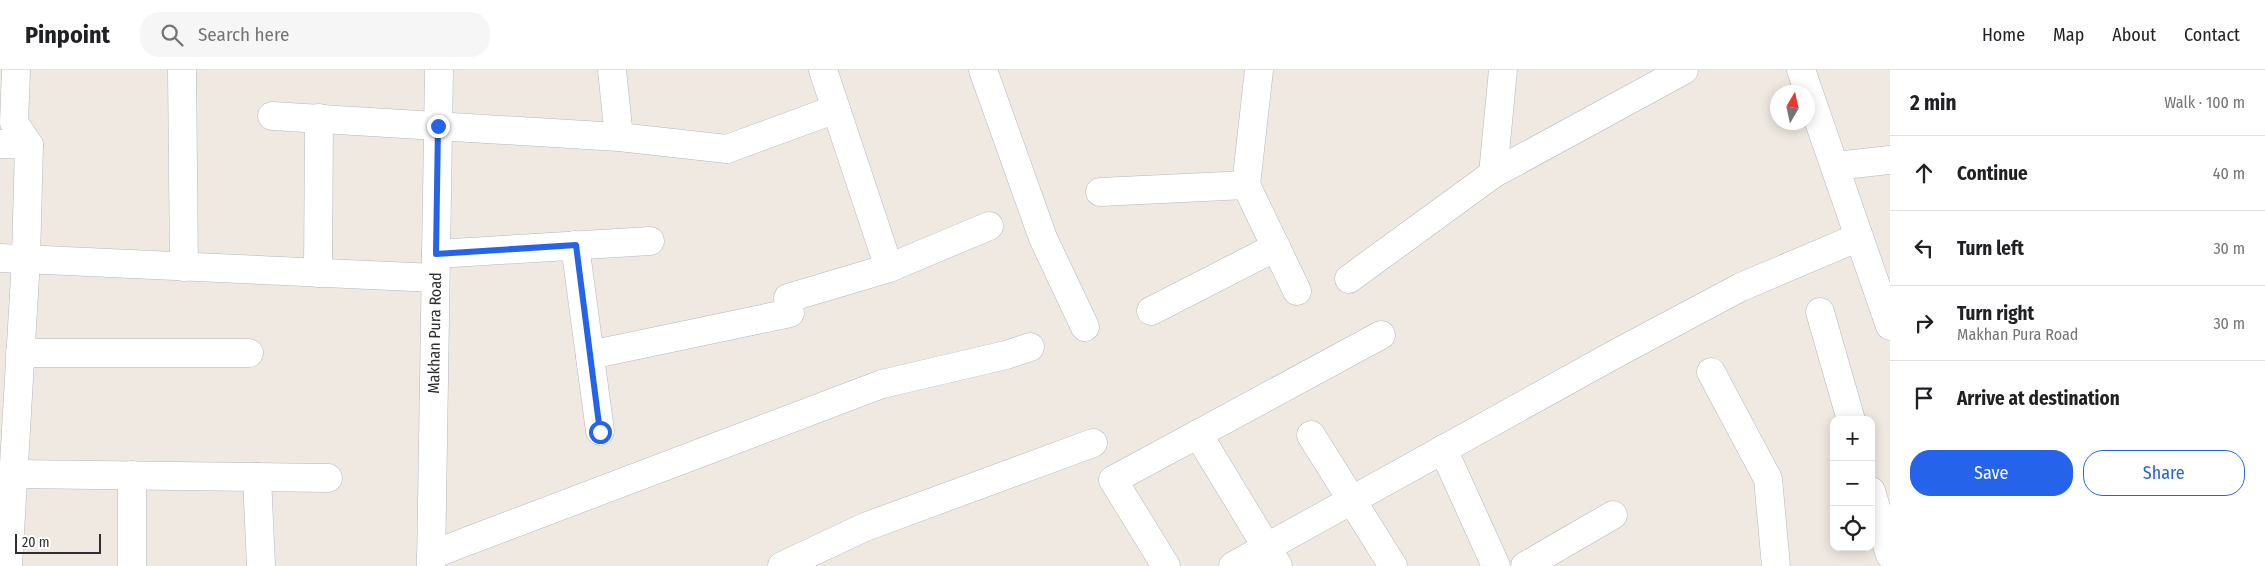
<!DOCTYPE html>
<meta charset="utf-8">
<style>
:root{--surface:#fff;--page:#f6f6f6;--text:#202124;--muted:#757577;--line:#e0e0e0;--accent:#2563eb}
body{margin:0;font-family:"Fira Sans Condensed",sans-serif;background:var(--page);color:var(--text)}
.controls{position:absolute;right:15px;bottom:15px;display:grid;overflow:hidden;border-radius:10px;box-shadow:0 2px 12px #0003}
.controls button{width:45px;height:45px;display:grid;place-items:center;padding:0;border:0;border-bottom:1px solid var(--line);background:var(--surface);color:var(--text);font:25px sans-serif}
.compass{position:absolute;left:1770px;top:15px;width:45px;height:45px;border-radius:50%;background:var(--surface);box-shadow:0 2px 12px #0003;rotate:9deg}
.scale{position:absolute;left:15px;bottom:12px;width:86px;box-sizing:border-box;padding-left:5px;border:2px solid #2e2e2e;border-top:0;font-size:14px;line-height:18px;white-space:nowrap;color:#2e2e2e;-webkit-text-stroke:4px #fff;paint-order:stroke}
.stop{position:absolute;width:15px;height:15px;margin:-11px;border:4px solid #2563eb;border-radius:50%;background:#fff}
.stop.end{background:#2563eb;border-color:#fff;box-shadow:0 1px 5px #0008}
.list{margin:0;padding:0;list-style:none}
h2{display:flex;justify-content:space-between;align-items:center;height:65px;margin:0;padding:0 20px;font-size:21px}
h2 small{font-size:16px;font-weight:400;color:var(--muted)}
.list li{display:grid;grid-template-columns:32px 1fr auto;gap:15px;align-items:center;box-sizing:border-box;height:75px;padding:0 20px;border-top:1px solid var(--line)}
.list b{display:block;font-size:19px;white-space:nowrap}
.list p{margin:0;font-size:16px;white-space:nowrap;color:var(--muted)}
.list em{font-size:16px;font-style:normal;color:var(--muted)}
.actions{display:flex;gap:10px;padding:15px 20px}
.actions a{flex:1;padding:11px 0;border:1px solid var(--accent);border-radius:20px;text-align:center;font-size:18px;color:var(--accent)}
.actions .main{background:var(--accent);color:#fff}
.icon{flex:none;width:28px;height:28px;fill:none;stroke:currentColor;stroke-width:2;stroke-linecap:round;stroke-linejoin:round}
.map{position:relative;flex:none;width:1890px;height:496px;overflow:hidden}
header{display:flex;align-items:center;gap:30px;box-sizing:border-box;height:70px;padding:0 25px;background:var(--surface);border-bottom:1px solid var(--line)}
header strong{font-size:24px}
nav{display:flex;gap:28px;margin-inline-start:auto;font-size:18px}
.search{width:350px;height:45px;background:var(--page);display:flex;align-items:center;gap:12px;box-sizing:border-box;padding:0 18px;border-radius:20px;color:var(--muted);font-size:19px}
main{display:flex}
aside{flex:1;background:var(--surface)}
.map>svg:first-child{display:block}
</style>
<header>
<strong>Pinpoint</strong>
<div class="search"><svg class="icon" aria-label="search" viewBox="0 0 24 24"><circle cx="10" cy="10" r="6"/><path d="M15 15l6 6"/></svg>Search here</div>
<nav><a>Home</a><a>Map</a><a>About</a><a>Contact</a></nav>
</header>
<main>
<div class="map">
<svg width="1890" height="496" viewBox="0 0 1890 496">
<rect width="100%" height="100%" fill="#efe9e1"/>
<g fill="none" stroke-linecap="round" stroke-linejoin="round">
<g stroke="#b4b7c1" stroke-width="29">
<g id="minor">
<path d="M182,0L184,197"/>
<path d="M612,0L619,67"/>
<path d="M823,0L889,198"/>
<path d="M983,0L1043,168L1085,257"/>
<path d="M1801,0L1890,256"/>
<path d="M272,46L619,67L727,79L836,39"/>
<path d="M0,74L29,75"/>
<path d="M1835,96L1890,90"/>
<path d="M1493,104L1684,0"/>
<path d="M1246,115L1297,221"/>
<path d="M1100,122L1246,115L1259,0"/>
<path d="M575,175L600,361"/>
<path d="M436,184L650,171"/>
<path d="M0,188L435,208"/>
<path d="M318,203L319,48"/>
<path d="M1349,209L1493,104L1503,0"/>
<path d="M1151,241L1276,177"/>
<path d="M1820,242L1851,350"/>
<path d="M20,283H249"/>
<path d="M590,285L790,243L788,228L889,198L989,156"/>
<path d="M1711,302L1768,409L1776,496"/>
<path d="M1198,364L1278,496"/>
<path d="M1311,365L1393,496"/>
<path d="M1443,379L1496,496"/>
<path d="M13,404L328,408"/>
<path d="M257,407L261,496"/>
<path d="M1871,421L1890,485"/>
<path d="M431,485L882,314L1006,285L1030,277"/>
<path d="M8,496L26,189L29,75L14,53L16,0"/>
<path d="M132,496V405"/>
<path d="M431,496L439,0"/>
<path d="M782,496L865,457L1093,373"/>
<path d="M1166,496L1113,410L1381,265"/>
<path d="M1233,496L1617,283L1741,217L1859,167"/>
<path d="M1525,496L1613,445"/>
</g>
</g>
<use href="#minor" stroke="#fff" stroke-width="28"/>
</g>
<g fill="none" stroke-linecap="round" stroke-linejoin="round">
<path stroke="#2563eb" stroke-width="6" d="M438,56L436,184L576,175L600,362"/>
</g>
<g text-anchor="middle" stroke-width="4" stroke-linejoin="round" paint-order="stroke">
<g font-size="16" fill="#2e2e2e" stroke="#fff">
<text transform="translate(434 263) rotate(-89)" y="6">Makhan Pura Road</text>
</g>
</g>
</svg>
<div class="controls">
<button>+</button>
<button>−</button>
<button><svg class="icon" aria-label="locate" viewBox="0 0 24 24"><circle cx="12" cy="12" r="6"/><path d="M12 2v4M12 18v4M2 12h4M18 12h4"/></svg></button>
</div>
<svg class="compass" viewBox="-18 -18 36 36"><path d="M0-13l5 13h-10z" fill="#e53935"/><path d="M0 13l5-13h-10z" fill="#757577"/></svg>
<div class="scale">20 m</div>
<div class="stop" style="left:600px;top:362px"></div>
<div class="stop end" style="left:438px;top:56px"></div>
</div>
<aside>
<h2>2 min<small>Walk · 100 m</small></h2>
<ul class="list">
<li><svg class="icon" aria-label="ahead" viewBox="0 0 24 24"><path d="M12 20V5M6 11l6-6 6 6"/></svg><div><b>Continue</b></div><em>40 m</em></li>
<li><svg class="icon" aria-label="left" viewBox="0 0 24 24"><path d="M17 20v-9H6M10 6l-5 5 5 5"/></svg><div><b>Turn left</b></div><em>30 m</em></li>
<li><svg class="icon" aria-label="right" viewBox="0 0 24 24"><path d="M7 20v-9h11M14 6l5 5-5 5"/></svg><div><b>Turn right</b><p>Makhan Pura Road</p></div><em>30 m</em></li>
<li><svg class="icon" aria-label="arrive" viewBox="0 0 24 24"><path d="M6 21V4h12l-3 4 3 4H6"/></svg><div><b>Arrive at destination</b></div></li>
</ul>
<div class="actions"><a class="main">Save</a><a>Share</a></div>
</aside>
</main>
